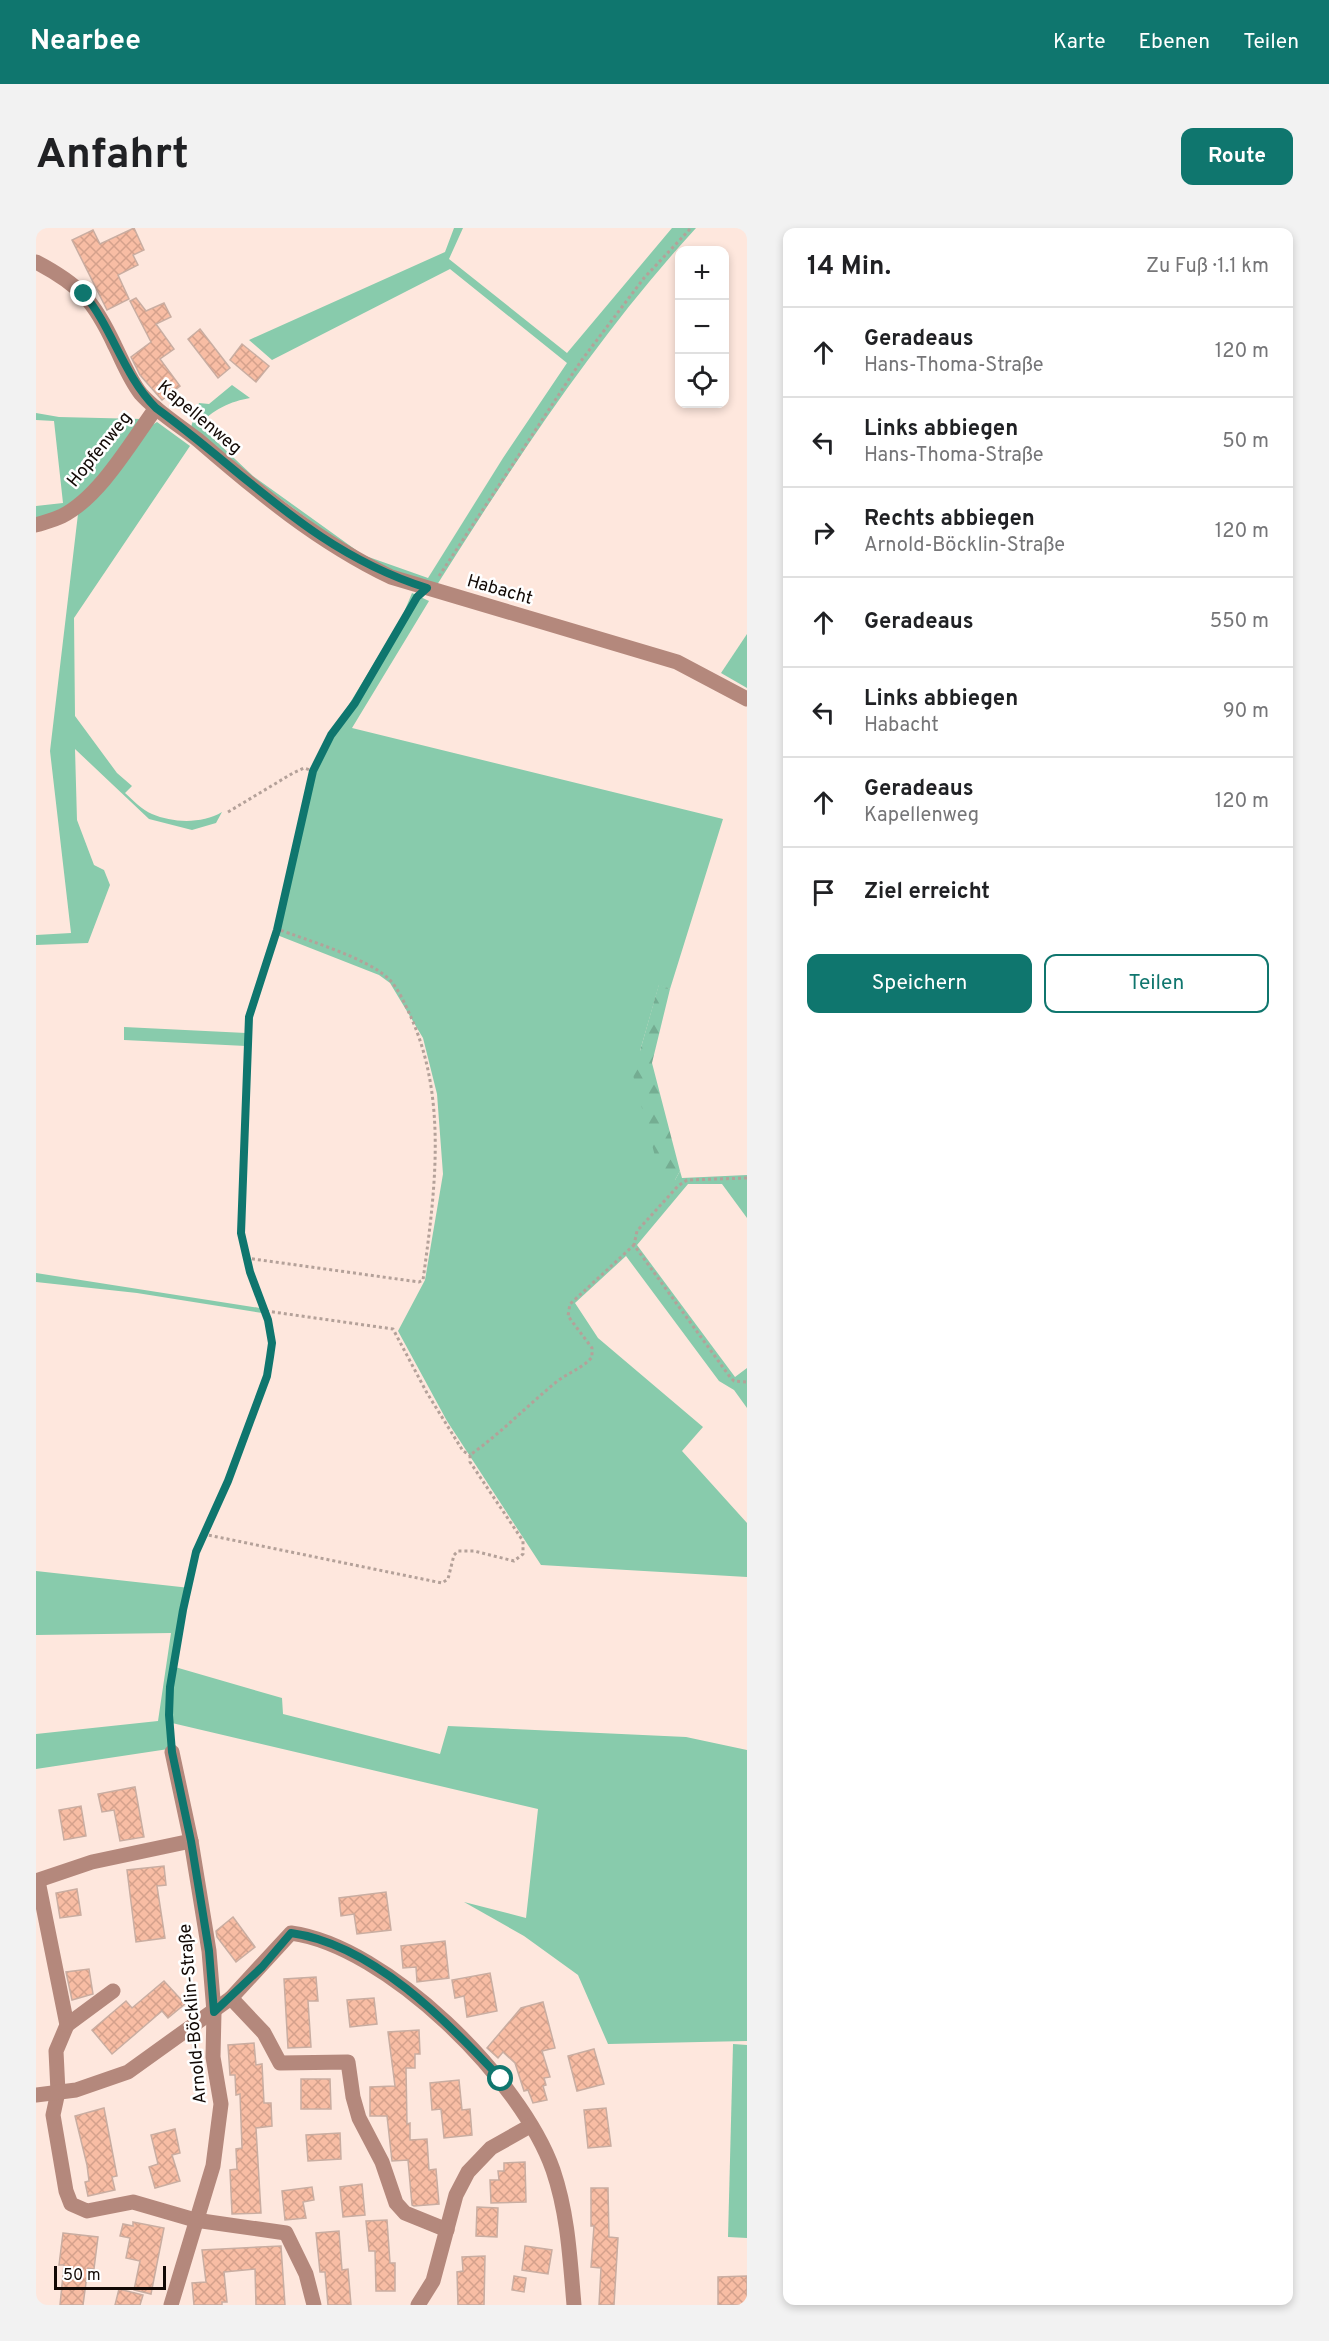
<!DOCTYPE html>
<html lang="de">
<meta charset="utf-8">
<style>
:root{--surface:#fff;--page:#f2f2f2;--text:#202124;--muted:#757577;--line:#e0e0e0;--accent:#0f766e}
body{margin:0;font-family:Overpass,sans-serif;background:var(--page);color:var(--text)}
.controls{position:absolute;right:18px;top:18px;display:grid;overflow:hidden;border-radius:12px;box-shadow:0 3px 9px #0003}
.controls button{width:54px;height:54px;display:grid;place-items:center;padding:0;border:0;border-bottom:2px solid var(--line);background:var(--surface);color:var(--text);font:30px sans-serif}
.scale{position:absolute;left:18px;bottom:15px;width:112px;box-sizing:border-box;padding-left:6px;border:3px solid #120905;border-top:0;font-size:16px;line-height:21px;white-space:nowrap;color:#120905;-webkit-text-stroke:4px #fff;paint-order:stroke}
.stop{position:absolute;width:18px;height:18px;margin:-14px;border:4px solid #0f766e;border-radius:50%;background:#fff}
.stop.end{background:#0f766e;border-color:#fff;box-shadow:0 2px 6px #0008}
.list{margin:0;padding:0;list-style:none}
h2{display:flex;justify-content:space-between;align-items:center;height:78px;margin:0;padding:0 24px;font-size:26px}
h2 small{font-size:20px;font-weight:400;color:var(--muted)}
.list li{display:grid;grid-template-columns:39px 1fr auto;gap:18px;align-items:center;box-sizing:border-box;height:90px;padding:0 24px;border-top:2px solid var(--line)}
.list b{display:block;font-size:22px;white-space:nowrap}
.list p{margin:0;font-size:20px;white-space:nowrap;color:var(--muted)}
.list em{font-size:20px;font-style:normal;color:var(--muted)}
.actions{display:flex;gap:12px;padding:18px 24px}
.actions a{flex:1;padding:14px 0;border:2px solid var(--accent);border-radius:12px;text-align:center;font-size:21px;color:var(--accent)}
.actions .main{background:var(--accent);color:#fff}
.icon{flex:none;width:33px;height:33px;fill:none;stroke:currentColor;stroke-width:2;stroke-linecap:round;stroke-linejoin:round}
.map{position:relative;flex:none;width:711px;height:2077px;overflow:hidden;border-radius:12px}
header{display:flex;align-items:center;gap:36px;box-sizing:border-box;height:84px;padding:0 30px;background:var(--accent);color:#fff}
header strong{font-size:28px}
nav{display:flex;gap:33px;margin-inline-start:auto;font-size:21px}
.intro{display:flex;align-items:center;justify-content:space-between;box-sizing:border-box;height:144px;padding:0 36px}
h1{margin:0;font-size:42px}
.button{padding:15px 27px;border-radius:12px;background:var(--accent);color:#fff;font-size:21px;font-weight:700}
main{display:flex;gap:36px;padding:0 36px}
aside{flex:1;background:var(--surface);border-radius:12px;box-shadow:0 3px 9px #0003}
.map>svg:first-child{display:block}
</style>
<header>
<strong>Nearbee</strong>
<nav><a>Karte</a><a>Ebenen</a><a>Teilen</a></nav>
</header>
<div class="intro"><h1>Anfahrt</h1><a class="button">Route</a></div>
<main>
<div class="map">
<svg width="711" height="2077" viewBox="0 0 711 2077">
<defs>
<pattern id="forest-firs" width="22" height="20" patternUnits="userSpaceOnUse" patternTransform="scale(1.5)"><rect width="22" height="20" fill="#88cbac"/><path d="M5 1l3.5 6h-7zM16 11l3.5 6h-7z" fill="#74ad92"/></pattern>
<pattern id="building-cross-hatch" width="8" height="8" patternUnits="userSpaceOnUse" patternTransform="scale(1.5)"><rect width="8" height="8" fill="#f8bda4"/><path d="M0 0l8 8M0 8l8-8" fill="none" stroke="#d4a18c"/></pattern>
</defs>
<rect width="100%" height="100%" fill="#fee7dd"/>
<g fill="#88cbac">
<path d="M418,0H427L413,31L531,125L636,0H660C560,109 478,235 399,360L389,354L356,345L318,325L169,215L155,199L163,175L173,176L196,157L214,170C196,173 174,182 164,198L217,248L327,327L392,350L467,230L531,135L414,41L236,132L213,112L409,24Z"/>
<path d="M0,185L23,189L106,191L67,247L39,274L0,293V278L27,275L18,193L0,192Z"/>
<path d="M121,194L154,218L38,390L39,488L81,545L96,558L89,565C97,572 106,582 116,586C137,595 166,596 186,584L180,595L156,602L113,591L39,521L41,592L58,637L68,642L74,657L52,715L0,717V707L35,705L14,523L42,286L108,202Z"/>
<path d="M376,365L393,373L316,500L687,591L634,761L623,757L604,823L639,952L644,943L646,950L711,947V990L686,956H652L601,1017L699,1149L711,1140V1180L698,1162L683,1153L590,1028L539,1075L562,1110L667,1199L646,1223L711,1295V1349L505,1337L411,1193L362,1103L389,1052L407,946L401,866L387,810L354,755L343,747L241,707L275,546L280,531L366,389Z"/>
<path d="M711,406V460L685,445Z"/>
<path d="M88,799L210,805V818L88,812Z"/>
<path d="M0,1045L224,1080L226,1085L101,1065L0,1054Z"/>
<path d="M0,1343L154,1360L139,1439L246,1470L247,1486L404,1526L412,1498L650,1509L711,1522V1813L572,1816L542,1747L488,1708L428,1674L490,1690L502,1581L136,1495L139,1520L0,1541V1506L122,1493L135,1405L0,1407Z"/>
<path d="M697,1816L711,1817V2010L692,2009Z"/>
</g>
<path fill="url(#forest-firs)" d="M623,756L634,761L616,835L644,943L639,952L625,950L594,836L604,823Z"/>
<g fill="url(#building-cross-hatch)" stroke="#c9ada1" stroke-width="1.5">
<path d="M98,0L108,22L97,27L102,37L82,47L93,71L71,82L36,12L57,2L64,16Z"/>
<path d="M100,70L110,83L128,75L135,89L120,96L138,121L124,131L144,158L126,172L104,147L95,129L115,114L94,73Z"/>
<path d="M164,101L194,140L182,150L152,111Z"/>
<path d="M206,116L233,138L220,154L194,132Z"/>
<path d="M99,1559L108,1609L84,1613L78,1582L66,1584L62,1566Z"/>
<path d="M45,1578L50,1608L28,1612L23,1582Z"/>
<path d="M128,1638L130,1657L121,1658L129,1710L100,1714L91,1642Z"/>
<path d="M41,1661L45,1687L24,1690L20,1665Z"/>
<path d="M350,1664L355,1702L321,1706L318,1686L305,1688L303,1670Z"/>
<path d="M197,1689L219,1719L200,1734L181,1709L180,1703Z"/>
<path d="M409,1713L413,1750L381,1754L380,1739L367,1740L365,1718Z"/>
<path d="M53,1741L57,1766L36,1772L30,1744Z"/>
<path d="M454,1745L461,1783L431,1789L428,1768L419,1770L416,1752Z"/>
<path d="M280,1749L282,1773H272L275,1819L252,1820L248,1751Z"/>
<path d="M128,1753L149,1776L132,1790L126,1783L76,1826L56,1802L90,1773L96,1780Z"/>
<path d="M338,1770L341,1796L314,1799L311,1772Z"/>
<path d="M507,1774L519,1820L506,1823L514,1849L508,1850L510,1857L507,1858L511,1872L497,1875L492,1862L488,1863L479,1835L467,1824L462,1830L451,1820L485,1780Z"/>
<path d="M383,1802L384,1826H379V1840H370L371,1896L374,1895V1912L391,1911L393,1942L400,1941L403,1976L378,1978L376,1977L372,1932L356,1933L351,1888H334V1859L359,1858L352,1804Z"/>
<path d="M218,1815L220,1837L226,1836L228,1875H235L236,1898L220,1900L225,1985L196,1986L194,1942L201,1941L200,1921L206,1920L204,1866L200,1867L199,1847H194L192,1817Z"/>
<path d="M558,1821L568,1856L541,1863L532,1828Z"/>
<path d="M265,1851H294L295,1881H265Z"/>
<path d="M423,1852L426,1882L434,1881L436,1907L408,1910L405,1881L396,1882L394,1855Z"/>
<path d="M68,1880L81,1948L76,1949L79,1962L52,1968L49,1954L53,1953L51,1937L39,1888Z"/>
<path d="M570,1880L575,1918L552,1920L548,1882Z"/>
<path d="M139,1901L144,1925L136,1927L144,1953L119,1960L113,1939L122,1936L115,1907Z"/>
<path d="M304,1905L305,1931L272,1933L270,1907Z"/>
<path d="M489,1934L490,1974L455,1975L454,1952H463L462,1943H468V1935Z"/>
<path d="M326,1956L329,1987L307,1989L304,1959Z"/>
<path d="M276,1959L278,1972L267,1974L270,1990L249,1992L246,1963Z"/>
<path d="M555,1960H572L573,2009L582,2010L578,2077H563L565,2040L555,2039L558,1998H555Z"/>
<path d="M441,1979L462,1980L461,2009L440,2008Z"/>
<path d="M351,1992L354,2035H359V2063H340L339,2023H333L330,1993Z"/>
<path d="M97,1994L128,2000L115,2066L98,2062L104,2033L90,2030L94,2010L84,2008L87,1996L97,1998Z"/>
<path d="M303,2003L306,2042L312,2041L315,2077H292L289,2044H284L280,2005Z"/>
<path d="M27,2005L62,2009L58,2041L52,2040L47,2077H24L28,2037H23Z"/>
<path d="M245,2018L249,2077H220L219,2041L188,2044L191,2074H186V2077H158L156,2055L170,2054L166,2022Z"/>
<path d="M489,2018L516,2022L512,2046L486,2042Z"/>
<path d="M449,2028L448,2077H422L421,2044L427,2043L426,2029Z"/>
<path d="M478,2048L490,2050L488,2064L476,2062Z"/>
<path d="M711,2048V2077H682V2049Z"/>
<path d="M83,2061L107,2067L104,2077H79Z"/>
</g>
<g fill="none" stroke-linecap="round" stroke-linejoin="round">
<g stroke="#b4a199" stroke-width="3" stroke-dasharray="3 3" stroke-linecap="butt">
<path d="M403,348L545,133L608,50L655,0"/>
<path d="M192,584L257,545L268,540L277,543"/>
<path d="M711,950L651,952L642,958L601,1003L598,1017L694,1149L698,1153L711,1154"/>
<path d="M210,1030L383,1054L387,1052C399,964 412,870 374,787C369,776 362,760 353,751C331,730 271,712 241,701"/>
<path d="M230,1083L357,1101L391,1165L427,1223L434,1227"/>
<path d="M167,1306L406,1355L412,1351L418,1327L422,1323H438L478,1333L487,1326V1313L434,1234V1227C465,1205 490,1179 519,1155C531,1145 546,1141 556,1129V1120L532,1088L534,1076L598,1017"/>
<path d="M134,1512V1459L160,1324L192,1253L231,1148L235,1129L236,1115L232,1092L214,1044L205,1005L213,789L241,702L277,543L295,507L319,475L380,372"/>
</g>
<g stroke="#b4887c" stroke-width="15">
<path d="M0,34C44,57 58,73 79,118C87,134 94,152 105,166C121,184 143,197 162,212C222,264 282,314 355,349L641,434L711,471"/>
<path d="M0,297C9,294 18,292 26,288C64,269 95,214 120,180"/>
<path d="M0,1653L56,1634L155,1613"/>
<path d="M2,1653L31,1797L20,1823L22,1864L17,1887L30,1963L35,1976L51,1983L97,1974L159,1992L250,2005L270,2046L278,2077"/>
<path d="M195,1770L228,1805L244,1835L312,1834L317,1869L323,1890L346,1934L360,1975L369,1985L411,2002"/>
<path d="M31,1797L77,1763"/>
<path d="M0,1867L40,1862L92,1844L195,1770L255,1705C351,1718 485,1851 517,1942C532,1986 534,2031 538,2077"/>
<path d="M135,2077L177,1938L185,1876L177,1829L178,1784L173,1723L155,1613L136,1524"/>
<path d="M382,2077L397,2053L420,1967L432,1944L455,1920L494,1898"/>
</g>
</g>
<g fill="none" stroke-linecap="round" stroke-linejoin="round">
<path stroke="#0f766e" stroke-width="8" d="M48,66C77,101 87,147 120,180C212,247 279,325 391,360L381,369L319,475L295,507L277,543L241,702L213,789L205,1005L214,1044L232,1092L236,1115L234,1129L231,1148L192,1253L160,1324L147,1382L134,1459L133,1487L136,1524L155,1613L173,1723L178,1784L226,1739L255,1705C336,1716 411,1793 465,1851"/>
</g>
<g text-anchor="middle" stroke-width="5" stroke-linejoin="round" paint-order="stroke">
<g font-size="18" fill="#120905" stroke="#fff">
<text transform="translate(164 189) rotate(40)" y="6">Kapellenweg</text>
<text transform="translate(63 221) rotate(-51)" y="6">Hopfenweg</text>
<text transform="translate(464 361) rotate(16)" y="6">Habacht</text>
<text transform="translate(156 1786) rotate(-95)" y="6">Arnold-Böcklin-Straße</text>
</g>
</g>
</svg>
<div class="controls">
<button>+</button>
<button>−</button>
<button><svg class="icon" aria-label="locate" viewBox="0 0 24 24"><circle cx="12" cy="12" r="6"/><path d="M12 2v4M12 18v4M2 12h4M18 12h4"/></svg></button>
</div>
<div class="scale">50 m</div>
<div class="stop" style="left:465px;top:1851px"></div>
<div class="stop end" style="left:48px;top:66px"></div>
</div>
<aside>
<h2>14 Min.<small>Zu Fuß · 1.1 km</small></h2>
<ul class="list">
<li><svg class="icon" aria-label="ahead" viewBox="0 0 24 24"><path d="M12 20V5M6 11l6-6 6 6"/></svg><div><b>Geradeaus</b><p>Hans-Thoma-Straße</p></div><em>120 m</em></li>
<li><svg class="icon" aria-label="left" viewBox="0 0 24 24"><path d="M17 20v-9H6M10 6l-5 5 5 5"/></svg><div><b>Links abbiegen</b><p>Hans-Thoma-Straße</p></div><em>50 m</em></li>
<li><svg class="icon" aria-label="right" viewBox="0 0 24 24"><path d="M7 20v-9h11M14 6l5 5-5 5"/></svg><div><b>Rechts abbiegen</b><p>Arnold-Böcklin-Straße</p></div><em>120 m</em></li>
<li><svg class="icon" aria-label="ahead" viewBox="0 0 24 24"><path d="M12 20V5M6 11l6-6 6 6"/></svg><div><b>Geradeaus</b></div><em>550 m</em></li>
<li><svg class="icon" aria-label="left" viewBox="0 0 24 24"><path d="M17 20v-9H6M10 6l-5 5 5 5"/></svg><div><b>Links abbiegen</b><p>Habacht</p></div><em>90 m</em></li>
<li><svg class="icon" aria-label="ahead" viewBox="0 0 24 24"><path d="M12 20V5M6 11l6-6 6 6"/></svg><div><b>Geradeaus</b><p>Kapellenweg</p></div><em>120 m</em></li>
<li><svg class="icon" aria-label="arrive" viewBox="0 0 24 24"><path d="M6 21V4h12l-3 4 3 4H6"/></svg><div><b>Ziel erreicht</b></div></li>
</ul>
<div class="actions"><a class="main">Speichern</a><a>Teilen</a></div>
</aside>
</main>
